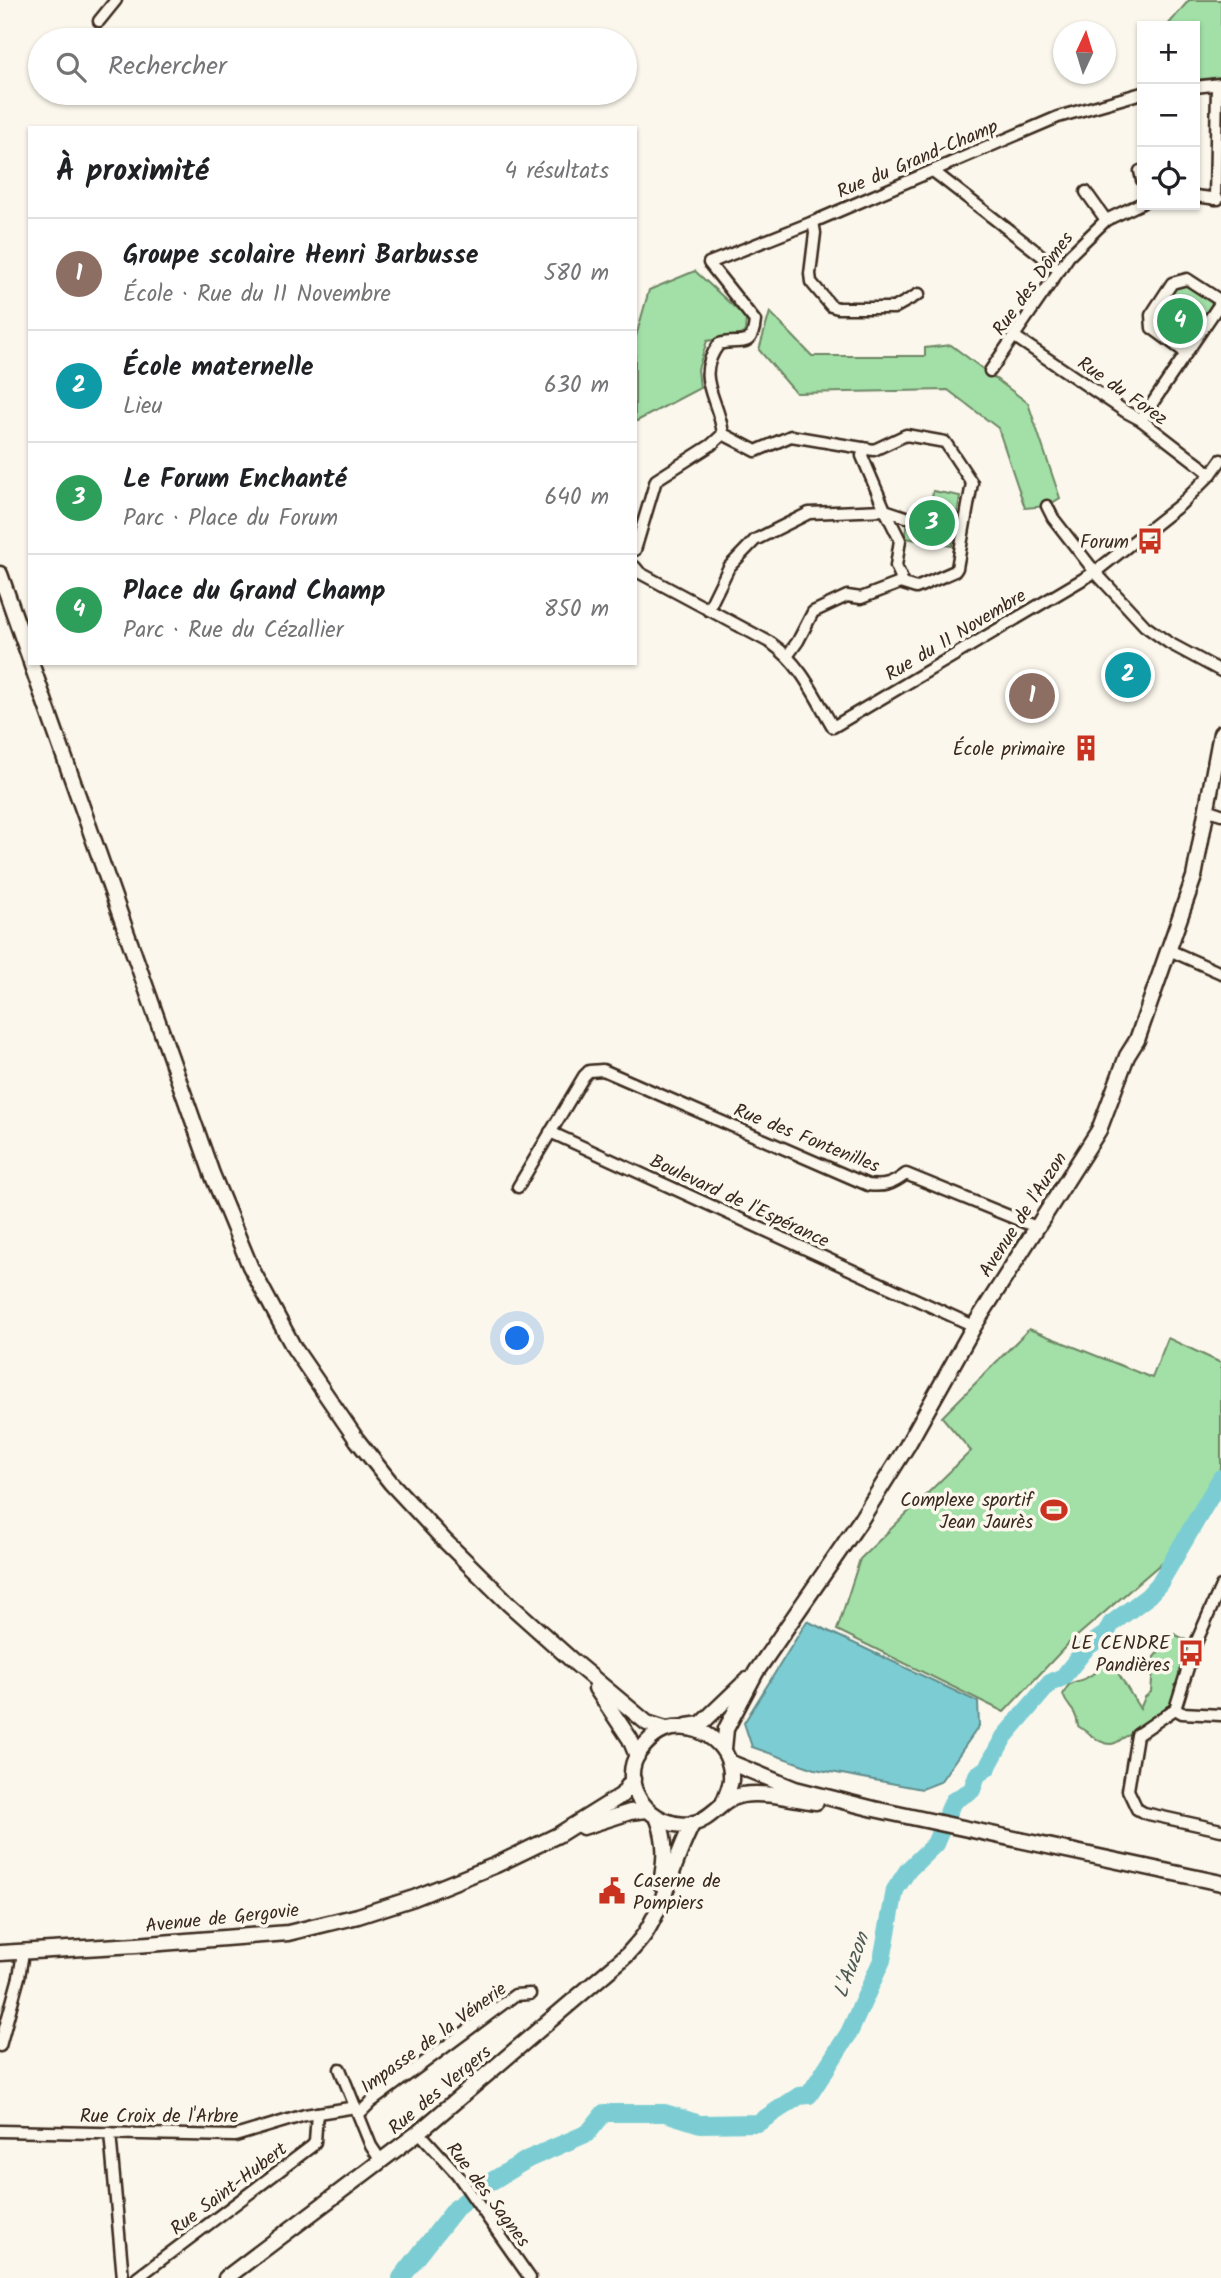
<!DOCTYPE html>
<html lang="fr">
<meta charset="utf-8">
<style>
:root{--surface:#fff;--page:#f6f6f6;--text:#202124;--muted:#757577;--line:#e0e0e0;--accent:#c8321e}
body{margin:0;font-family:Kalam,sans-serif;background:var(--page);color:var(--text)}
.controls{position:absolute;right:21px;top:21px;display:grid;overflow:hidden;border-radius:0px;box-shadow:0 2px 5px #0004}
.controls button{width:63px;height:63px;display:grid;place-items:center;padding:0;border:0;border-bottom:2px solid var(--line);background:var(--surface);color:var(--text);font:35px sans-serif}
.compass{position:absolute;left:1053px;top:21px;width:63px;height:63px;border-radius:50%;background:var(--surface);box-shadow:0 2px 5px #0004;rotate:4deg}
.you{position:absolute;left:518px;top:1339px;width:24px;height:24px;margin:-18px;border:5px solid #fff;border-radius:50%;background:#1a73e8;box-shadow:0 0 0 10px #1a73e833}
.badge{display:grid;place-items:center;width:46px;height:46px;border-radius:50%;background:var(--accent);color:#fff;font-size:23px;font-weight:700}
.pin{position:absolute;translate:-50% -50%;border:4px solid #fff;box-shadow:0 2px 7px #0006}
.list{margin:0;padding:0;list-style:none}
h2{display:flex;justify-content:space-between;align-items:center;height:91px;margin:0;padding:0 28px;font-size:30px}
h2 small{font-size:23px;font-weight:400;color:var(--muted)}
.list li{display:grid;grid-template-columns:46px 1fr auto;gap:21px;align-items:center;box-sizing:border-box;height:112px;padding:0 28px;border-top:2px solid var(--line)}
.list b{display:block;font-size:26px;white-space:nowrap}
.list p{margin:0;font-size:23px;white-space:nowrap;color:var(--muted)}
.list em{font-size:23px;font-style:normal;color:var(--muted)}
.icon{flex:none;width:38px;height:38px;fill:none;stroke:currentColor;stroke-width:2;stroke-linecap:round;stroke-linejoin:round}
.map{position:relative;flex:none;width:1221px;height:2278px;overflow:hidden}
.search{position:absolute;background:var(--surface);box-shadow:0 2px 5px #0004;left:28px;top:28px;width:609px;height:77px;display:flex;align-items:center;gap:18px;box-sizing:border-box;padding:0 24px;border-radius:38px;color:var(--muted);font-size:26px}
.panel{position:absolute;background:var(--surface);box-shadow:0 2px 5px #0004;left:28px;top:126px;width:609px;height:539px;border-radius:0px}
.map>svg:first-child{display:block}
</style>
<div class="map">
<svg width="1221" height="2278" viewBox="0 0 1221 2278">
<rect width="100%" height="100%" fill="#fbf7ec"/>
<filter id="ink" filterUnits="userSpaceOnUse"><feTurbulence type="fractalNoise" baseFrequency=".0143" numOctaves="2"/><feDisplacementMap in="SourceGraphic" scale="14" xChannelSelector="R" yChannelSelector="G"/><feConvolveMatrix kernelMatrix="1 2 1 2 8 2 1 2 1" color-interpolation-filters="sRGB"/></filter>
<g filter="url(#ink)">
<g fill="#a2e0a8" stroke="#6e8563" stroke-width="2">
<path d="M1189,0H1221V77L1195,80V26H1167Z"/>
<path d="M695,271L746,318L745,332L738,336L707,341L698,369L700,388L635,422V340L649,290Z"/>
<path d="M1187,279L1221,301L1186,353L1152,328L1151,315L1172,283Z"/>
<path d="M770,312L812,356H925V348L951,345L1028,403L1060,498L1047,506L1025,508L998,428L948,390L796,393L759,350Z"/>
<path d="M933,491L960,496L952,546L905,538L910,508L932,498Z"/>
<path d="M1029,1329L1152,1378L1168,1338L1221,1363V1468L1174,1552L1068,1644L1004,1712L837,1630L860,1559L971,1451L942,1417Z"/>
<path d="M1174,1634L1186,1640L1189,1653L1170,1704L1130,1735C1123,1736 1121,1741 1115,1743C1103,1748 1088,1732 1078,1726C1076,1708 1068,1709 1063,1695C1070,1678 1074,1684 1086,1678C1093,1675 1100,1668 1106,1664L1115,1668L1140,1709L1145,1697L1151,1692L1154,1657Z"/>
</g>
<path fill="#7ccdd3" stroke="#628c8b" stroke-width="2" d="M807,1621L978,1702L979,1726L940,1782L922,1789L815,1769L752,1747L744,1723Z"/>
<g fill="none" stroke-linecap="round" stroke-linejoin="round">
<path stroke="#7ccdd3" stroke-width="18" d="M401,2278L456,2208L487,2184L528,2159L588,2133L604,2113H665L700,2124L758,2123L799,2096L809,2095L849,2033L882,1960L895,1890L908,1870L935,1844L953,1801L972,1790L977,1775L987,1768L1004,1737L1050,1683L1063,1677L1087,1647L1106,1634L1111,1624L1147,1597L1159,1584L1221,1478"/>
<g stroke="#3b2a1e" stroke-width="15">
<g id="street">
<path d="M99,21L116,0"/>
<path d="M1195,87L1220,84"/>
<path d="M933,171L1060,270"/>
<path d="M1140,171L1142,180"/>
<path d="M1086,192L1106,220"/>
<path d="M1195,196L1218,199"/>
<path d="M1215,199L1217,85"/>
<path d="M813,222L815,233L810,274L811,282L831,306L838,308H894L919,294"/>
<path d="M1015,337L1126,412L1141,420L1211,474"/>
<path d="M1186,353L1152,328L1151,315L1172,283L1187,279L1221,301"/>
<path d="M990,371L1069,256L1106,220L1142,203"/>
<path d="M1141,420L1221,302"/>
<path d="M723,434L756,451L791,436L874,450L906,435L945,442L972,483L957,568L955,571L916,588L900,583L861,598L847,596L813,612L798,641L788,655"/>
<path d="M864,448L862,456L885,510L900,540L896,566L901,577L900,583"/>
<path d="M1047,506L1053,518L1095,572L1145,626L1169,643L1221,671"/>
<path d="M635,550L656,480L711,445L723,434C719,398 693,378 719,344C740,338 752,351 755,321L709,263L813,222L1058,117L1142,93"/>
<path d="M635,567L640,573L771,643C802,665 814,695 833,727L1095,572L1181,504L1211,474L1221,460"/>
<path d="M708,610L729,567L755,540L809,513L885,510L906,517"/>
<path d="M1206,809L1221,814"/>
<path d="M1169,950L1221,973"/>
<path d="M550,1132L974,1326"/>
<path d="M518,1187L584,1076L589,1071L603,1070L868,1185C885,1187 893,1184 906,1174L1036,1227"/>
<path d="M1221,1586L1195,1645L1175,1709L1137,1735L1128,1790L1137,1809L1144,1813L1221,1830"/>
<path d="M1175,1709L1182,1713L1221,1715"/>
<path d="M0,2046L19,1977L23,1953"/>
<path d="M340,2069L371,2146L381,2161"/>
<path d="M359,2114L371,2102L515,1995L530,1994"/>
<path d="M0,2131L235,2136L305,2115L356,2107"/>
<path d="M419,2132L457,2174L530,2278"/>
<path d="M110,2133L123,2278"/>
<path d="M137,2278L312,2146L315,2142L317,2113"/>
</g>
</g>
<g stroke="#3b2a1e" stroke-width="19">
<g id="secondary">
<path d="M0,574L30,659"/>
<path d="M31,663L212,1174L250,1266L294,1348L357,1440L391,1483L444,1540L509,1604L575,1663L647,1723L666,1729"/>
<path d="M596,1688L630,1739L637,1756"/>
<path d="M687,1726L701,1724L747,1680"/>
<path d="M724,1749L726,1729L756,1672L860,1521L907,1446L974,1326L1099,1130L1127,1056L1137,1040L1194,877L1221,733"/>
<path d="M729,1762L795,1789L874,1809L1221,1883"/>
<path d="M724,1801C727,1794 730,1787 731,1780C733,1747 704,1724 673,1728C658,1730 648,1740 639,1752C616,1786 653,1831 692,1824C713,1819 721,1799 742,1795C765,1791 793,1799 816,1802"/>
<path d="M658,1819C667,1842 665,1860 661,1884"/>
<path d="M583,1827L630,1812L646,1810"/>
<path d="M0,1953L136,1945L288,1933L358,1916L414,1898L496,1865L558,1835L622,1795L633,1779"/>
<path d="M226,2278L419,2132L628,1954C634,1947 641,1940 646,1932C667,1898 674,1858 693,1823"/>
</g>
</g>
<use href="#street" stroke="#fbf7ec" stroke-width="10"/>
<use href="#secondary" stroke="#fbf7ec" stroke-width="14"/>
</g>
</g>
<defs>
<g id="bus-bare" transform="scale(2.1)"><path d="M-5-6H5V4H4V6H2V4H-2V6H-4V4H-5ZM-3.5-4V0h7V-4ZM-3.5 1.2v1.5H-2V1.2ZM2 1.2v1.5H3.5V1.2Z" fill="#c8321e" stroke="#fbf7ec" stroke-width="2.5" paint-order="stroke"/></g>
<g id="building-bare" transform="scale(2.1)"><path d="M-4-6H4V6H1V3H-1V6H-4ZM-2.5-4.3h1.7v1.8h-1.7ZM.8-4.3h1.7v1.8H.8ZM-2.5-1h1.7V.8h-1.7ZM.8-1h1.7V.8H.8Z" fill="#c8321e" stroke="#fbf7ec" stroke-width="2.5" paint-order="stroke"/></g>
<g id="stadium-bare" transform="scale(2.1)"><path d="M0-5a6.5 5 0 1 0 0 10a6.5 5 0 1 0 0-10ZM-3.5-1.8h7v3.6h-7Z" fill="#c8321e" stroke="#fbf7ec" stroke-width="2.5" paint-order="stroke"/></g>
<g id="civic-bare" transform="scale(2.1)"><path d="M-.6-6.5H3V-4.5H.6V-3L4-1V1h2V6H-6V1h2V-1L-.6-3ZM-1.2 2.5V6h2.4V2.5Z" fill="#c8321e" stroke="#fbf7ec" stroke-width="2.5" paint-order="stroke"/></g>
</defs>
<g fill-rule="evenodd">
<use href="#bus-bare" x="1150" y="541"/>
<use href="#building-bare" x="1086" y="748"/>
<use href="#stadium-bare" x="1054" y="1510"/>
<use href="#bus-bare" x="1191" y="1653"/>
<use href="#civic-bare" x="612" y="1891"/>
</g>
<g text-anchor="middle" stroke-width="7" stroke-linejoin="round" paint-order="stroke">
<g font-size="19" fill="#3b2a1e" stroke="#fbf7ec">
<text transform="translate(917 158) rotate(-23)" y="7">Rue du Grand-Champ</text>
<text transform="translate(1032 283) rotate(-54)" y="7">Rue des Dômes</text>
<text transform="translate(1123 390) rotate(35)" y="7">Rue du Forez</text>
<text transform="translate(955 634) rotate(-31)" y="7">Rue du 11 Novembre</text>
<text transform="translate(807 1137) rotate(22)" y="7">Rue des Fontenilles</text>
<text transform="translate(740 1200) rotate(25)" y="7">Boulevard de l'Espérance</text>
<text transform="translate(1022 1214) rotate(-57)" y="7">Avenue de l'Auzon</text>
<text transform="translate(222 1917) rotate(-6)" y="7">Avenue de Gergovie</text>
<text transform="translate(433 2037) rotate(-36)" y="7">Impasse de la Vénerie</text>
<text transform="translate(439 2089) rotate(-40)" y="7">Rue des Vergers</text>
<text x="159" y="2122">Rue Croix de l'Arbre</text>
<text transform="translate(228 2188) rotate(-37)" y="7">Rue Saint-Hubert</text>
<text transform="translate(489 2194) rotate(53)" y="7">Rue des Sagnes</text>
</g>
<g font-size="19" fill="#3b2a1e" stroke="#fbf7ec" text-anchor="end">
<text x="1129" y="548">Forum</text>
<text x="1065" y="755">École primaire</text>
<text x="1033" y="1506">Complexe sportif<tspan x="1033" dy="22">Jean Jaurès</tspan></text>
<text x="1170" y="1649">LE CENDRE<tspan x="1170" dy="22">Pandières</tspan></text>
<text x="633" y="1887" text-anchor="start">Caserne de<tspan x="633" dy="22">Pompiers</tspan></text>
</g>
<g font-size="21" font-style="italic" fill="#4e5b54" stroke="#fbf7ec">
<text transform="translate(851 1965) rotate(-70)" y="7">L'Auzon</text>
</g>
</g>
</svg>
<div class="controls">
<button>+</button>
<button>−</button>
<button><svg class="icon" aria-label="locate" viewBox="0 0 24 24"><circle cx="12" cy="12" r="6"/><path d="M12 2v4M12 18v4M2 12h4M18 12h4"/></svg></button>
</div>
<svg class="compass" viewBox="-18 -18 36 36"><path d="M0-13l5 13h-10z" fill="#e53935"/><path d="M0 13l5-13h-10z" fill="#757577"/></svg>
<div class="you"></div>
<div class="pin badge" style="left:1032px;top:696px;background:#8d6e63">1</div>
<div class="pin badge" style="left:1128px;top:675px;background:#0f9aa8">2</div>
<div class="pin badge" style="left:932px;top:523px;background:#2e9e5b">3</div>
<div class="pin badge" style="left:1180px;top:321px;background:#2e9e5b">4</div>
<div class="search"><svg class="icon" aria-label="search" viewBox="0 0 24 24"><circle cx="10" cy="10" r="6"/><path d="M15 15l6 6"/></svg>Rechercher</div>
<section class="panel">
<h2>À proximité<small>4 résultats</small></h2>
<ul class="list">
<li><span class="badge" style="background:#8d6e63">1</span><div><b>Groupe scolaire Henri Barbusse</b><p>École · Rue du 11 Novembre</p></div><em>580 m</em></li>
<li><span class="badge" style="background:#0f9aa8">2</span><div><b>École maternelle</b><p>Lieu</p></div><em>630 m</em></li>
<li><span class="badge" style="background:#2e9e5b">3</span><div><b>Le Forum Enchanté</b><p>Parc · Place du Forum</p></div><em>640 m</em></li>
<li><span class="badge" style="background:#2e9e5b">4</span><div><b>Place du Grand Champ</b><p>Parc · Rue du Cézallier</p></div><em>850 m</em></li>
</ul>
</section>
</div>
